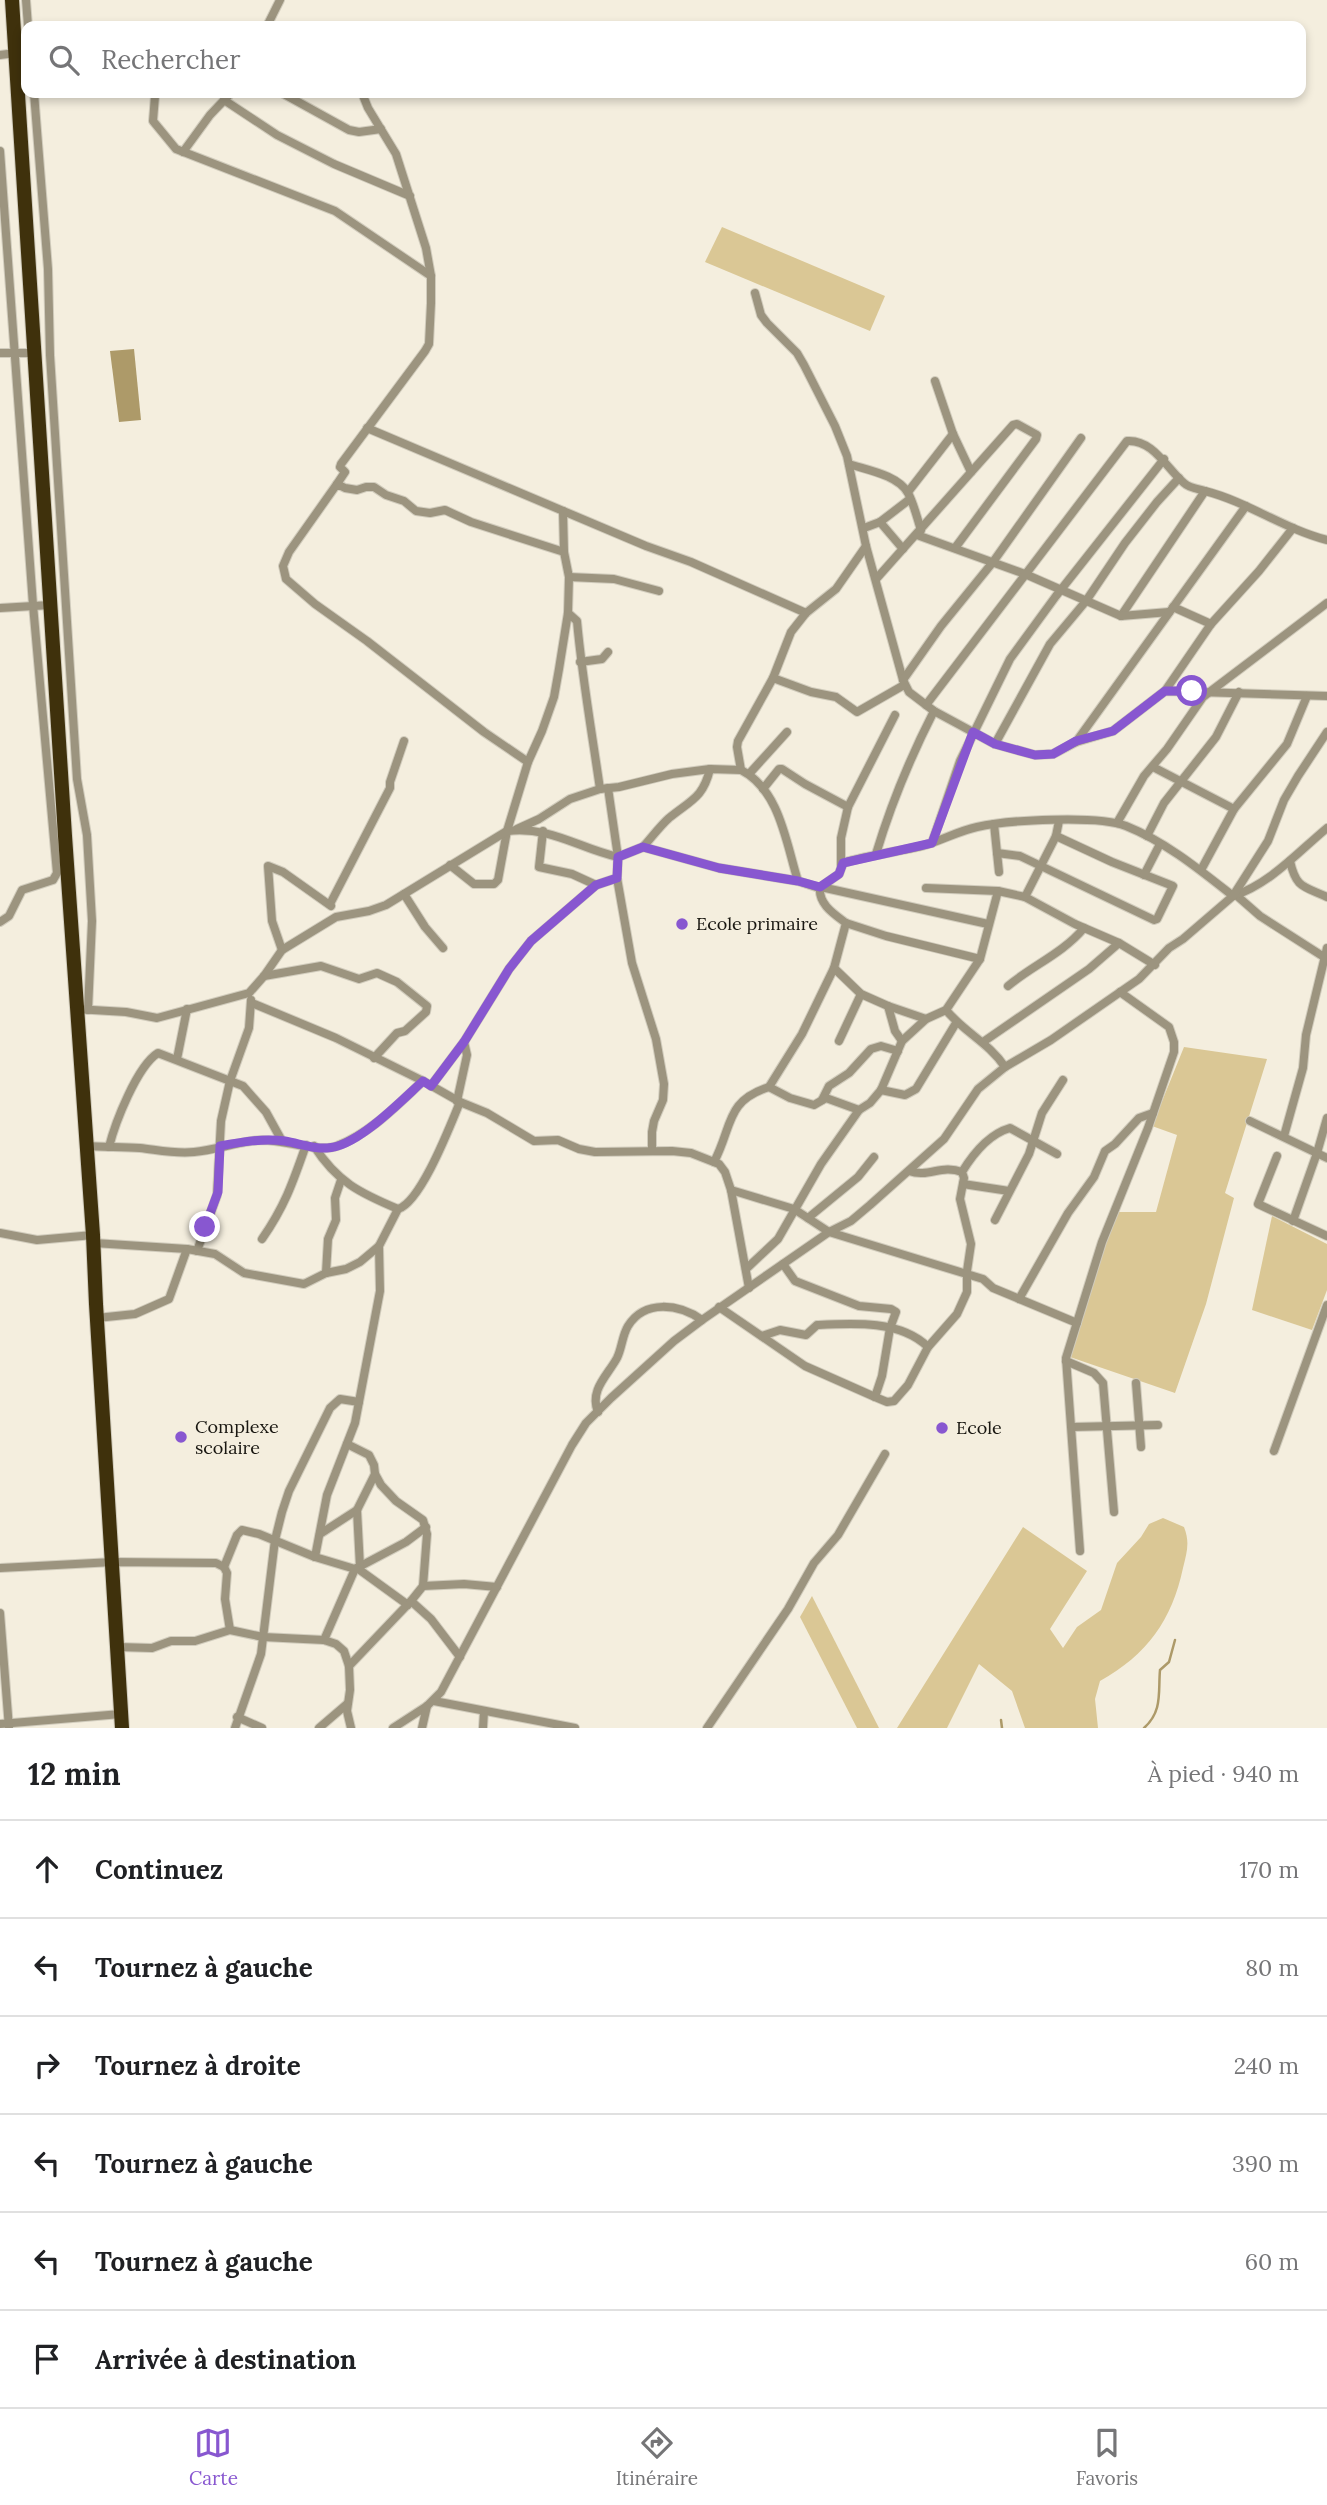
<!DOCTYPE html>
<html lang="fr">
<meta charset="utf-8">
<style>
:root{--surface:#fff;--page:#f2f2f2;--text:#202124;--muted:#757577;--line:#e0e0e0;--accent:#8857d0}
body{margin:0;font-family:Lora,serif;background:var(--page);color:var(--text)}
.stop{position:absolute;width:21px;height:21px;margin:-16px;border:5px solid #8857d0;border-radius:50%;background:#fff}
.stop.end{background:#8857d0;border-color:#fff;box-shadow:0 2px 7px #0008}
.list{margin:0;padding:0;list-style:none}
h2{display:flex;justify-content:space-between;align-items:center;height:91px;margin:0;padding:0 28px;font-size:30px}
h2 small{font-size:23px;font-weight:400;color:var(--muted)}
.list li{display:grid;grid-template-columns:46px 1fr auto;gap:21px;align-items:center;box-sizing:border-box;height:98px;padding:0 28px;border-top:2px solid var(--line)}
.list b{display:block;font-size:26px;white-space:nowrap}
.list em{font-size:23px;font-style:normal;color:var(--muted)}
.icon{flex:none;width:38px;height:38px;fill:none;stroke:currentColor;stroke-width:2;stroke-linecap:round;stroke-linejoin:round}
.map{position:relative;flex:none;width:1327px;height:1728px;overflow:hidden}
.search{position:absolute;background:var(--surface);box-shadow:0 4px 10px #0003;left:21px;right:21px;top:21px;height:77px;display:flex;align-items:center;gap:18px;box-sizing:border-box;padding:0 24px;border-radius:14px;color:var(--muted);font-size:26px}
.sheet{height:679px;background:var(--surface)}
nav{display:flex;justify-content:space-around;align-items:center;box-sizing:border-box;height:98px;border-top:2px solid var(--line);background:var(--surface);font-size:19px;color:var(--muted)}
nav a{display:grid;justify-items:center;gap:4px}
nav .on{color:var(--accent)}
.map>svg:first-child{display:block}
</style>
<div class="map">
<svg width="1327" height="1728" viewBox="0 0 1327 1728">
<rect width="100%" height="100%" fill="#f4eede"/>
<g fill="#dac795">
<path d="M722,227L885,296L870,331L705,262Z"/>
<path d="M1184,1047L1267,1059L1225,1193L1234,1198L1206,1304L1175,1393L1070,1357L1104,1244L1117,1212H1156L1177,1135L1152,1126Z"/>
<path d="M1272,1216L1327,1244V1290L1312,1330L1252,1310Z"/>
<path d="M1163,1518L1184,1527C1190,1542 1187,1552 1183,1568C1172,1620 1147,1655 1100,1681L1095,1699L1098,1728H1025L1012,1691L979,1664L947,1728H897L1023,1527L1087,1571L1050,1629L1063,1648L1077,1627L1101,1610L1117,1563L1141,1537L1149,1524Z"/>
<path d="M812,1596L879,1728H857L800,1617Z"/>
</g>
<path fill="#ad9a69" d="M134,349L141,420L119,422L110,351Z"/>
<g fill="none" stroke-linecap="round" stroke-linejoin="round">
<g stroke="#ad9a69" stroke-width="2.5">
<path d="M1001,1720L1002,1728"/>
<path d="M1144,1728C1163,1711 1158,1692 1160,1670L1169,1662L1175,1640"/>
</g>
<g stroke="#d1ccbd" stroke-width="10">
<g id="street">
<path d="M26,0L28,26"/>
<path d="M267,26L280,0"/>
<path d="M0,55L15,53"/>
<path d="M34,93L48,269L50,355L77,779L87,835L92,921L88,1010"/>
<path d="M153,93L155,96L153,121L176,149L335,211L431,276"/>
<path d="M282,93L349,130L359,132L381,129"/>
<path d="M224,100L277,135L334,164L410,196"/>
<path d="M0,151L33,605L57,873L53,880L22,890L9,916L0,922"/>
<path d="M183,152L210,115L231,93"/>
<path d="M755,293L761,315L767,323L797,353L804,365L835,426L847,456L866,546L903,680L909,692L934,711L995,744L1035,755L1053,754L1076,742L1113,731L1165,691L1327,696"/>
<path d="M0,353H33"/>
<path d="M935,381L953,434L971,472"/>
<path d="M367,428L646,546L691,562L806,613"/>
<path d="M849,464C867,470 898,475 908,493C914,504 917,518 921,530"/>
<path d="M337,484L345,472L340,467L341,464L425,351L429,344L431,303V276L426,248L396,154L368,108L362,93"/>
<path d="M908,492L953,434"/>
<path d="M880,522L910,499"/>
<path d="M864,528L880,522L903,549"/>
<path d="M917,535L1025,574L1121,616L1205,491C1248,502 1284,529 1327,540"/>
<path d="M569,577L614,579L659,591"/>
<path d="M877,578L1013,425L1017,424L1037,435L1036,439L955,548"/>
<path d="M1173,607L1211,624"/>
<path d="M0,608L50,605"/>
<path d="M568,613L577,621C582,677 592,733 600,789"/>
<path d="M1121,616L1169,612"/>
<path d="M580,662L602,659L608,652"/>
<path d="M773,678L811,692L836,697L857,712L904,685"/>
<path d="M903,680L941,626L993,562L1081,438"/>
<path d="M1165,691L1211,624L1259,571L1293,528"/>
<path d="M926,705L1127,441C1153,439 1167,469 1184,483C1189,488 1198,489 1205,491"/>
<path d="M1076,742L1246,506"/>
<path d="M995,744L1050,644L1086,601L1125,543L1157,502L1179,478"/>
<path d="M528,762L484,732L367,641L315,604L286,579L283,566L289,552L337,484L345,488L357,490L366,487H374L386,495L404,501L416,511L430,513L445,510L471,522L564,552"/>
<path d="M1153,767L1234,809L1287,744L1307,696"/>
<path d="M749,774L787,732"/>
<path d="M608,788L618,857L617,878L632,963L656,1039L664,1084L663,1100L654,1121L652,1132V1151"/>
<path d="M763,789L779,769H782L805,784L848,807"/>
<path d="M1117,823L1144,776L1167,749L1203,697L1327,603"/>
<path d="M994,824L999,872"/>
<path d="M517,829L539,819L570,799L600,789L619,787L672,774L710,769L741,770"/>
<path d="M543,831L539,867L572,874L596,885"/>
<path d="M1147,836L1164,803L1216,737L1239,692"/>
<path d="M932,843L960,761L1010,659L1056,596L1164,459"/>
<path d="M643,847C652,837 660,826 669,818C691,800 703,798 710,769"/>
<path d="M997,853L1020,856L1154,920L1157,919L1173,886L1112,862L1056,836"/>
<path d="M876,854C891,804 910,758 934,711"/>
<path d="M1290,861C1296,888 1303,886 1327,897"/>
<path d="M450,865L474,884H494L498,880L507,831L528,762L542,731L554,697L559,669L568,613L569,577L564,552L563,511"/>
<path d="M841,865V838L848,807L895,715"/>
<path d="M1201,870L1234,809"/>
<path d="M1144,875L1160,844"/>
<path d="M798,881C786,843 780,790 741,770L737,747L738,741L773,678L791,632L806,613L836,589L866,546"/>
<path d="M821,887L988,924"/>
<path d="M926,888L998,891L1025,897L1075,924L1119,943L1155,965"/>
<path d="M404,894L425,927L443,948"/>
<path d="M1236,895L1260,916L1327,959"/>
<path d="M1233,896C1270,884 1298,852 1327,828"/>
<path d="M1025,897L1056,836L1059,821"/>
<path d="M330,904L390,788V782L404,741"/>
<path d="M846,923L886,936L980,959"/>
<path d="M282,950L272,921L268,866L283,872L331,906"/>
<path d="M834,968L861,994L888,1006L926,1019"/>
<path d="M264,976L321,966L359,979L377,973L397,982L427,1006L426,1012L405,1031L397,1033L374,1058"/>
<path d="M1008,986C1033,965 1062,954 1084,928"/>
<path d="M252,1003L336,1038L423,1081L460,1102L487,1113L534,1141L558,1140L579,1149L595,1152L672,1151L691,1153L719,1164L725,1172L731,1190L749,1288"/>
<path d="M888,1006L895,1031L902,1041"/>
<path d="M76,1009L126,1012L157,1018L249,993L264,976L282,950L336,917L369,911L386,905L507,831C551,826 578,848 618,857L643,847L719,868L798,881L819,888L839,874L843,863C869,855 896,852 922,846C941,841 958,831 977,827C1007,820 1098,815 1126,826C1166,842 1200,870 1233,896"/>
<path d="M946,1010C964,1032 989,1043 1005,1067"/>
<path d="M839,1041L861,994"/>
<path d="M983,1042L1089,969L1119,943"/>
<path d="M177,1059L187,1009"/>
<path d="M431,1086L464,1042L509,969L531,941L596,885L617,878"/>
<path d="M769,1087L802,1034L834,968L846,923C834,914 818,904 820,887"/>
<path d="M881,1090L905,1095L916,1089L956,1023"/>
<path d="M822,1100L829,1086L849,1073L871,1049L881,1046L898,1051"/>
<path d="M457,1101L467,1055L464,1042"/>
<path d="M1250,1121L1327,1158"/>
<path d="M1284,1136L1303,1068L1306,1035L1327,948"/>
<path d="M86,1146C104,1147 122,1147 140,1148C158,1150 175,1154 194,1152C217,1150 239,1141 263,1140C284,1140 320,1153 337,1146C371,1133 397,1105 423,1081"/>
<path d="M314,1146C337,1182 360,1193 398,1209"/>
<path d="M109,1147C115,1123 137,1066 158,1053L243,1086L266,1112L282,1141"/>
<path d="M1277,1156L1258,1204L1327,1236"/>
<path d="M714,1162C733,1126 725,1101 769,1087L790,1098L814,1105L826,1098L859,1110L870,1103L881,1090L902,1041L926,1019L946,1010L980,959L998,891"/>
<path d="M909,1171C929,1178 941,1164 962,1172"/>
<path d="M963,1184L1009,1191"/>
<path d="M731,1190L794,1209L829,1232L983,1279L993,1288L1077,1323"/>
<path d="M808,1218L858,1177L874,1157"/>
<path d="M995,1220L1029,1154L1042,1113L1063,1080"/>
<path d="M1293,1221L1317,1153L1327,1118"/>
<path d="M0,1233L37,1240L93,1235"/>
<path d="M262,1239C285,1206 293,1182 306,1145"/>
<path d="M94,1243L187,1249L215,1254L244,1273L304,1284L326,1273L346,1269L360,1262L379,1246"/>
<path d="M197,1251L217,1195L221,1121L230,1081L249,1028L251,1000"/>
<path d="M783,1264L795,1281L859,1306L891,1309L896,1312L890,1328L882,1376L875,1397"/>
<path d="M746,1269L778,1239L821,1164L859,1110"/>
<path d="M326,1273L328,1239L336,1220L335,1198L341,1180"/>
<path d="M1019,1299L1068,1213L1094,1177L1105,1151L1115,1144L1139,1118L1153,1113"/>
<path d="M719,1307L805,1366L875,1397L887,1402L894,1401L908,1385L928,1347L957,1314L967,1292V1271L971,1244L960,1199L964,1178L962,1172C973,1154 989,1134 1010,1128L1057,1154"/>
<path d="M97,1318L135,1314L169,1299L187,1249"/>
<path d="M762,1336L780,1330L806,1335L817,1325C853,1323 901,1320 928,1347"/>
<path d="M1066,1361L1094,1373L1103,1383L1114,1512"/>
<path d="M1136,1383L1141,1447"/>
<path d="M598,1412C589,1390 608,1375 617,1358C622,1348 622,1336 628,1326C645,1299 679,1304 702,1320"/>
<path d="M1072,1427L1158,1425"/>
<path d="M347,1444L369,1455L374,1465L375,1474L381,1485L396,1501L423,1520L427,1534L423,1586L411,1601L349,1666"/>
<path d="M1274,1451L1327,1305"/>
<path d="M320,1534L357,1510"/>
<path d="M1080,1551L1066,1358L1102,1242L1148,1128L1174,1052V1042L1169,1027L1120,992"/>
<path d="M315,1557L327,1495L355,1423L380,1291L379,1246L398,1209C421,1202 450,1126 460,1102"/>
<path d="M224,1567L237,1535L242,1530L259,1534L315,1557L355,1569L406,1542L426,1527"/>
<path d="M360,1567L357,1510L375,1474"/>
<path d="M0,1568L113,1562L216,1563L224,1567L227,1573L225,1599L230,1630"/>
<path d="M357,1568L408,1605"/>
<path d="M423,1586L464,1584L497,1587"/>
<path d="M411,1601L431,1619L460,1657"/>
<path d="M0,1613L9,1728"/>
<path d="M324,1640L355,1569"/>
<path d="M118,1647L152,1648L171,1641H195L230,1630L263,1637L324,1640L336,1644L344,1651L349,1666L350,1690L347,1711L351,1728"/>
<path d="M434,1701L575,1728"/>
<path d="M237,1717L262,1728"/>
<path d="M0,1724L121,1714"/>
<path d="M235,1728L261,1654L275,1540L282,1512L289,1491L330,1408L340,1399L359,1402"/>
<path d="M319,1728L347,1704"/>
<path d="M393,1728L427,1706L441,1692L572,1445L586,1423L611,1398L674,1341L702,1320L829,1232L851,1221L870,1205L944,1139L978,1089L1005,1067L1051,1040L1139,979L1169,948L1183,939L1233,896L1268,841L1284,800L1298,776L1327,732"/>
<path d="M422,1728L427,1706"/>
<path d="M483,1728L484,1711"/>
<path d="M707,1728L788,1609L814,1563L838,1535L885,1454"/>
</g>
</g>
<g stroke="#d1ccbd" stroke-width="16">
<path id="highway" d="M12,0L65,836L93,1235L96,1304L122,1728"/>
</g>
<use href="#street" stroke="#9c947f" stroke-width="8"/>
<use href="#highway" stroke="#3f310c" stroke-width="14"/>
</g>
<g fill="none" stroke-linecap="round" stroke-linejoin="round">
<path stroke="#8857d0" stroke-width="9" d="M205,1227L218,1192L220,1146C241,1142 263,1138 285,1141C298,1143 313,1149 327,1148C356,1148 402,1100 423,1081L431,1086L464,1042L509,969L531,941L596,885L617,878L618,857L643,847L719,868L798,881L820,887L839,874L843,863L932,843L973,732L995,744L1035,755L1053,754L1076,741L1113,731L1165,691H1192"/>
</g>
<g fill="#8857d0" stroke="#f4eede" stroke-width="2.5">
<circle cx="682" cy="924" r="7"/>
<circle cx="942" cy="1428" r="7"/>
<circle cx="181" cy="1437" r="7"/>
</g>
<g text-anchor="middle" stroke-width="7" stroke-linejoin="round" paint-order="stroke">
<g font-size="18" fill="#191711" stroke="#f4eede" text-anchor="start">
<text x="696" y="930">Ecole primaire</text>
<text x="195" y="1433">Complexe<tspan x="195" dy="21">scolaire</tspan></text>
<text x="956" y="1434">Ecole</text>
</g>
</g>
</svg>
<div class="stop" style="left:1192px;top:691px"></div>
<div class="stop end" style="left:205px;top:1227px"></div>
<div class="search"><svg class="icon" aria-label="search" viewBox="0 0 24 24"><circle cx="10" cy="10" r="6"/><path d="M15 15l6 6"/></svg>Rechercher</div>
</div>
<section class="sheet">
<h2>12 min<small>À pied · 940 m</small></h2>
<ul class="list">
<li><svg class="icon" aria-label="ahead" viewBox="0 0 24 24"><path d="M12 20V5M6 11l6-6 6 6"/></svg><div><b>Continuez</b></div><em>170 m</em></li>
<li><svg class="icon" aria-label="left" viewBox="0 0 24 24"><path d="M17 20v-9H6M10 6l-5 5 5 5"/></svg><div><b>Tournez à gauche</b></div><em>80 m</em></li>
<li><svg class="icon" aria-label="right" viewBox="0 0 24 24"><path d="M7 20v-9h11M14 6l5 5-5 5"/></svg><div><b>Tournez à droite</b></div><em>240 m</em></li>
<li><svg class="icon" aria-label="left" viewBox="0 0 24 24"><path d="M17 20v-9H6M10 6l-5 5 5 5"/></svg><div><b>Tournez à gauche</b></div><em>390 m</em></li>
<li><svg class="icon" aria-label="left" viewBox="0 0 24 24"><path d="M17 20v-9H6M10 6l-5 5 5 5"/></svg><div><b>Tournez à gauche</b></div><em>60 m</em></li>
<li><svg class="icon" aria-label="arrive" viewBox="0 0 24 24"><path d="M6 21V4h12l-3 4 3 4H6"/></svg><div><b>Arrivée à destination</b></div></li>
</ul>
</section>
<nav>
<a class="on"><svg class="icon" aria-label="map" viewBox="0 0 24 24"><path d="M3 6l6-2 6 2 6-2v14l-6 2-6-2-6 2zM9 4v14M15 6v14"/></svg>Carte</a>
<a><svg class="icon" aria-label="directions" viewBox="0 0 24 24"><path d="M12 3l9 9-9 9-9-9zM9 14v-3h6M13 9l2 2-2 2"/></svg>Itinéraire</a>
<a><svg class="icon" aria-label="saved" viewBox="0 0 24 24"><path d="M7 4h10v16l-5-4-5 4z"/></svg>Favoris</a>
</nav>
